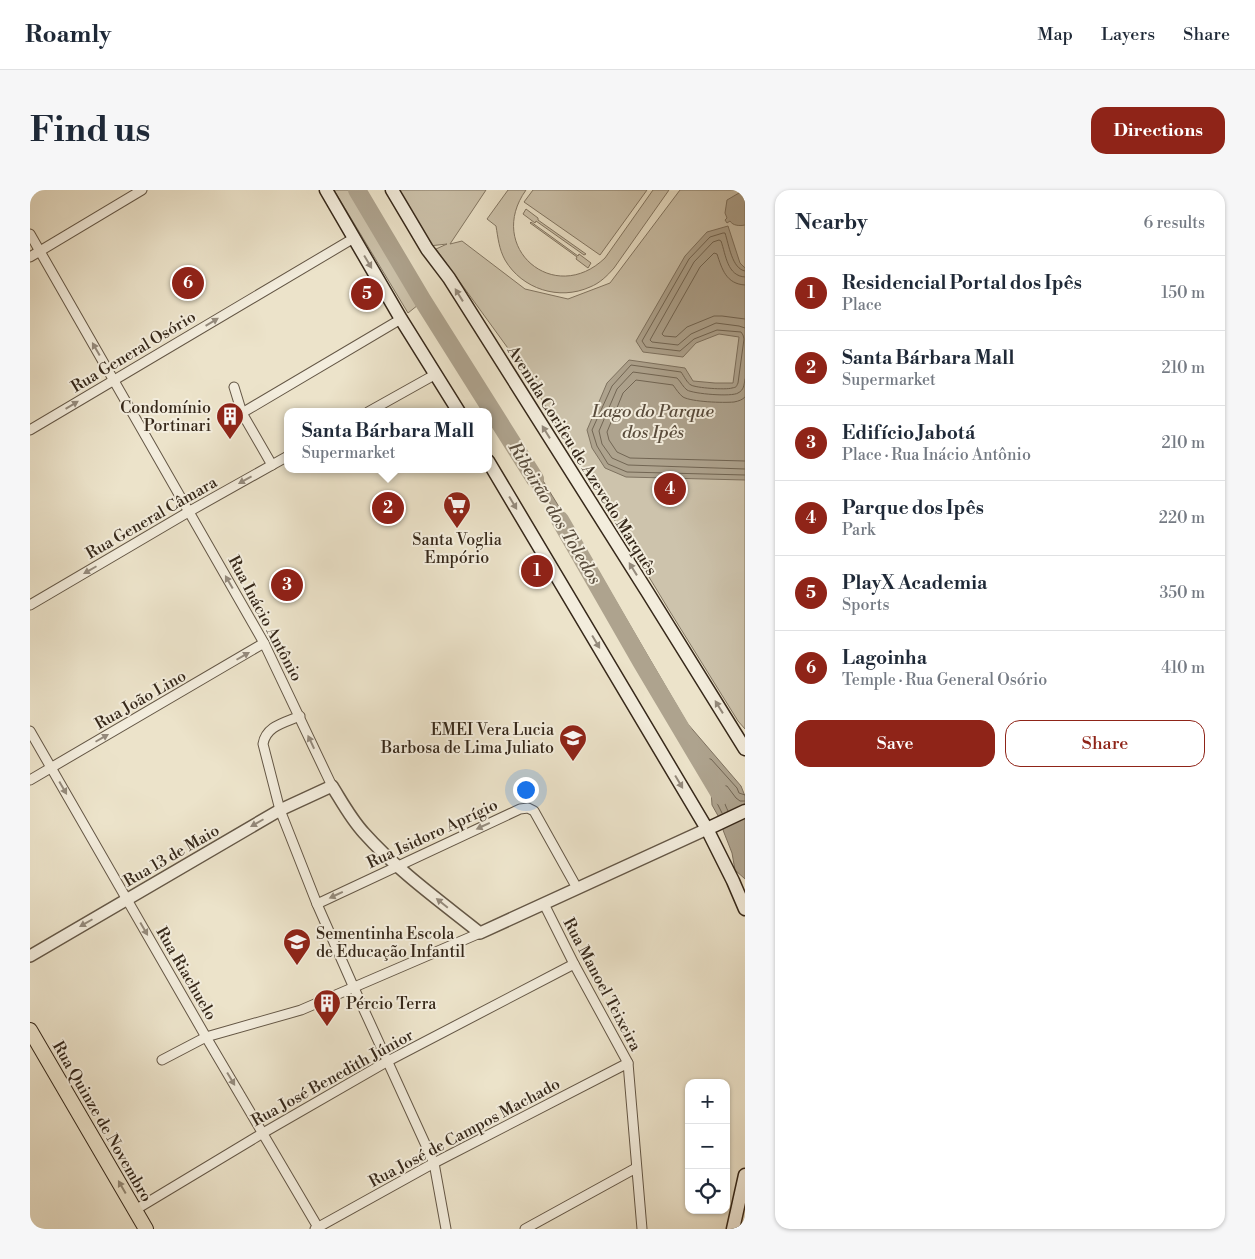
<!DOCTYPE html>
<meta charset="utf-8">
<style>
:root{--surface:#fff;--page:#f6f6f7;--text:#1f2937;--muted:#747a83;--line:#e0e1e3;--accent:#8f2418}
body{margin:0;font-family:"Libre Bodoni",serif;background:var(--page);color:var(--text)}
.controls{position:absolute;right:15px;bottom:15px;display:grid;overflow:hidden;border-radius:10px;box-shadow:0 1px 4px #0004}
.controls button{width:45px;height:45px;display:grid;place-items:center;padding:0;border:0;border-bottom:1px solid var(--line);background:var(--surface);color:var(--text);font:25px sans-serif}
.you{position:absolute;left:495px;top:599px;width:18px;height:18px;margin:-12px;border:4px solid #fff;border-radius:50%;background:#1a73e8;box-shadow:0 0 0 8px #1a73e833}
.badge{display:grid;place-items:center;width:32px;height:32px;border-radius:50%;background:var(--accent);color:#fff;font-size:16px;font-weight:700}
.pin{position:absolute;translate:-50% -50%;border:2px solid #fff;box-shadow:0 1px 5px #0006}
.popup{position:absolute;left:254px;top:218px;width:208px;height:65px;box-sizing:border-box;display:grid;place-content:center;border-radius:10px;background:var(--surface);filter:drop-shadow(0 1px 4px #0005);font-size:16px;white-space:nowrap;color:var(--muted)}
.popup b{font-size:19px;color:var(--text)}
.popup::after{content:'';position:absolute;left:50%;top:100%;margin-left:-10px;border:10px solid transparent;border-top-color:var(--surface)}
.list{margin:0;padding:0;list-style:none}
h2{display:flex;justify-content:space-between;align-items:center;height:65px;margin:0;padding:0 20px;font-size:21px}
h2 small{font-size:16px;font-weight:400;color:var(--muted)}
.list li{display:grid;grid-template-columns:32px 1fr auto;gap:15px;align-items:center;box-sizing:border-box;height:75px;padding:0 20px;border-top:1px solid var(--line)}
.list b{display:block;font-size:19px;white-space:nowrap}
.list p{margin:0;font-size:16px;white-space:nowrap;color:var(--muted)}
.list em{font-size:16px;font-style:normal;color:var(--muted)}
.actions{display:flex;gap:10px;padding:15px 20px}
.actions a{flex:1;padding:11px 0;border:1px solid var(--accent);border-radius:15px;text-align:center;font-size:18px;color:var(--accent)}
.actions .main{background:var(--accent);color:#fff}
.icon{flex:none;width:28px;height:28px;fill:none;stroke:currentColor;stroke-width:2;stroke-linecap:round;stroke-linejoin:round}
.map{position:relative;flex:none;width:715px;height:1039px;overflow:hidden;border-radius:15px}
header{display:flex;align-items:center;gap:30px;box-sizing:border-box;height:70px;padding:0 25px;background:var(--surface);border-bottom:1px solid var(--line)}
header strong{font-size:24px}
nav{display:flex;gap:28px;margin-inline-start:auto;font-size:18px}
.intro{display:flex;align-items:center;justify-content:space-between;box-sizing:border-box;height:120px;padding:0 30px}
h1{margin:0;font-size:35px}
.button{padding:12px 22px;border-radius:15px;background:var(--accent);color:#fff;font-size:18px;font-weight:700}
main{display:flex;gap:30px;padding:0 30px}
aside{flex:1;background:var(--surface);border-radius:15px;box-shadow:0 1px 4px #0004}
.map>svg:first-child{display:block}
</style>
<header>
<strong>Roamly</strong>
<nav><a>Map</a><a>Layers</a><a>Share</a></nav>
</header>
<div class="intro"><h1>Find us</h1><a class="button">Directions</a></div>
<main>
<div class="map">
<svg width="715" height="1039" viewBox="0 0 715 1039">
<rect width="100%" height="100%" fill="#ece3ca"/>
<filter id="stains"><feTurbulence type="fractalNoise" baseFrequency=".004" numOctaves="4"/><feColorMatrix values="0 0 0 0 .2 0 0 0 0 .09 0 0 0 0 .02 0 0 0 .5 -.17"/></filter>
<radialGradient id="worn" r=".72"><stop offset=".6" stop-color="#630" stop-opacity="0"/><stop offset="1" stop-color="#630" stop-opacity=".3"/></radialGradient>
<g fill="#cdc3ac" stroke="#827663">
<path d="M304,0H327L393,111L378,123Z"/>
<path d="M367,0H456L420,54L432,51L495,99L538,109L580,93L650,0H715V539L708,531L639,420L493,179L406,59L417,54L399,56Z"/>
<path d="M478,0H496C455,57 524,117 575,68L623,0H639L584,78C577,86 570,93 560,97C529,111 492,99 475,70C469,59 468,48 466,36L457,29Z"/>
<path d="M503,0H617L570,65L494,12Z"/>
<path d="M496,19L508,28V30L556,64L554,65L506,31L505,33L493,24Z"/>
<path d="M501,32L548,66L549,64L561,73L558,78L546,69L547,67L500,33Z"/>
</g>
<g fill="#aea38e" stroke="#7e7260">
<path d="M709,3H715V35C710,36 703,36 700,31L697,33L695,30L697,28L695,23L697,10Z"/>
<path d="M698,36L710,73L715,78V290L596,287L575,278L562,258L557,240L577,193L599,170L655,178L663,191L685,193H703L709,147L689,144L666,153L653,167L613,162L606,151L655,66L677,42Z"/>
<path d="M404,125L456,203L461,206L566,377L657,533L711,596L715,606V689L705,680L702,663L693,640L691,631L682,615L680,586L612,473L541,347L404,128Z"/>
</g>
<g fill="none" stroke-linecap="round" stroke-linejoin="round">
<g stroke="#726654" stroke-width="1">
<path d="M715,81C702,79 699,55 695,43H693L680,47L659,69L612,151L616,157L650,161L664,149L687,140L711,142L713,145L714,149L708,193C706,197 707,197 702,198C696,200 666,198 661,195C657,193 654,186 651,182L601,175L582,196L562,240L567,256L578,274L597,282L715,285"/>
<path d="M715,87C697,86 696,65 691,51L689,50L683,52L664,72L620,150L622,152L648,155L661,144L686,133L709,136L715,138"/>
<path d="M715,95C696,94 692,79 687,64L684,63L670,77L632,144L634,146L646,147L657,137L684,126H692L715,129"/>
<path d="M715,189C714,195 714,200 708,203C702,207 664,204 657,200C653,197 651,192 647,188L603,182L587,199L569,241L572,254L582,268L598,275L715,279"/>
<path d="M715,207C712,210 709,211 704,212C693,213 662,212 653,207C649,204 646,199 643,195L606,190L593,203L577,242L579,250L587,262L600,268L715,271"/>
<path d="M698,621C694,613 691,604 694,596H697L706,608L710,611H715"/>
<path d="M692,623L687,613L685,585L677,572L678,569H681L707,598L709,603L715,605"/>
</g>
<g stroke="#aea38e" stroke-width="18">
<path d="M327,0L393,111L505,289"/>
<path d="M530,330L612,473L691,606"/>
</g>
<g stroke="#645746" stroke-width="11">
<g id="minor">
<path d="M0,44L234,453L302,596"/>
<path d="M0,67L112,0"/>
<path d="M204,197L212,223"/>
<path d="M338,222L406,184"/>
<path d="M0,240L324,48"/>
<path d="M242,275L212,223L371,129"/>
<path d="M0,415L160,321L258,266"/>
<path d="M270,526C254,533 236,536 233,554L250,620L287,714L324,798L404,973L416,1039"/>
<path d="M0,541L176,847L289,1039"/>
<path d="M0,590L234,453"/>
<path d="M287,714L490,619L498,618L504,621L547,698"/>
<path d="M514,714L544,774L598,873L612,1039"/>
<path d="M132,870L176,847L271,820L450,743"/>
<path d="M105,1020L233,943L358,871L544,774"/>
<path d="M285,1039L404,973L598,873"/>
<path d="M495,1039L606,978"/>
</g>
</g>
<g stroke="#645746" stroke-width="14">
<path id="tertiary" d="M0,766L250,620L302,596C312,612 321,629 334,643C368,681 410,711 450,743L677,639"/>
</g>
<g stroke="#36281a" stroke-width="15">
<g id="secondary">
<path d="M296,0L371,129L429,222"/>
<path d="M362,0L397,59L419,88L618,403L715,559"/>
<path d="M458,271L677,639L703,691L715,719"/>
<path d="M677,639L715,621"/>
<path d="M703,1039L715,985"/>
</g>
</g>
<g stroke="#36281a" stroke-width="16">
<path id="primary" d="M0,840L116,1039"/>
</g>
<use href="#minor" stroke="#f3eddd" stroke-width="9"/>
<use href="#tertiary" stroke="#f3eddd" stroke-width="11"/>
<use href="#secondary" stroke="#f3eddd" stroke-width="12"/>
<use href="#primary" stroke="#ece3ca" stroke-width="14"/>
</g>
<defs><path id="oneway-solid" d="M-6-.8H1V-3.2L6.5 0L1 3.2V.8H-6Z" transform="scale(1.25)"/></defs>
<g fill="#948a7c">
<use href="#oneway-solid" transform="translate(338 72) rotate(59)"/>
<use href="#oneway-solid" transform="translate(429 105) rotate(-122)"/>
<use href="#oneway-solid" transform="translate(182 132) rotate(-31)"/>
<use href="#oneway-solid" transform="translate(66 159) rotate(-120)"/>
<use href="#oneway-solid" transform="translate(42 215) rotate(-31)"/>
<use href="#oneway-solid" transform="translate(516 242) rotate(-122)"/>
<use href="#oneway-solid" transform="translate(215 290) rotate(151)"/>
<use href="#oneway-solid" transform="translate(483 313) rotate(59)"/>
<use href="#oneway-solid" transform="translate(603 379) rotate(-122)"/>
<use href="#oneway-solid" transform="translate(60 380) rotate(150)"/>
<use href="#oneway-solid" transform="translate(199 392) rotate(-120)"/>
<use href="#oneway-solid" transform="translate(566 452) rotate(59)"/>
<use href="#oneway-solid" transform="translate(213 466) rotate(-30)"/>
<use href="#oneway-solid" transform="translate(689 517) rotate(-122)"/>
<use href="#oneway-solid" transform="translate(72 548) rotate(-30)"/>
<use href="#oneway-solid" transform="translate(281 552) rotate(-115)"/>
<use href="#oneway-solid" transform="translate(649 592) rotate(59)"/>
<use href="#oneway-solid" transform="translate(33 598) rotate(60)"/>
<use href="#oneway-solid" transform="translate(227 633) rotate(150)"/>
<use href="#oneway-solid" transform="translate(453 636) rotate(155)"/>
<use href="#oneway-solid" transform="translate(306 705) rotate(155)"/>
<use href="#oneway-solid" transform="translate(412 713) rotate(-141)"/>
<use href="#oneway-solid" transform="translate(56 733) rotate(150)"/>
<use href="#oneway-solid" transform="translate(114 739) rotate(60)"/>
<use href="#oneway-solid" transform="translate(201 889) rotate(59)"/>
</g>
<use fill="#918672" href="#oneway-solid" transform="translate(92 997) rotate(-120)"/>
<defs>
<g id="building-pin" transform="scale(1.4375)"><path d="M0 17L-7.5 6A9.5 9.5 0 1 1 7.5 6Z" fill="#8f2418" stroke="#f3eddd"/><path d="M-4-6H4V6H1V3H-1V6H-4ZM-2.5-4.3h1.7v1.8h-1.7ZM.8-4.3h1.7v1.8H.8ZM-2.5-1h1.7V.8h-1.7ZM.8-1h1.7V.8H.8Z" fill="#fff"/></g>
<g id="supermarket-pin" transform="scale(1.4375)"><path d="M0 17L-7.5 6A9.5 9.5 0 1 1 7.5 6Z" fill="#8f2418" stroke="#f3eddd"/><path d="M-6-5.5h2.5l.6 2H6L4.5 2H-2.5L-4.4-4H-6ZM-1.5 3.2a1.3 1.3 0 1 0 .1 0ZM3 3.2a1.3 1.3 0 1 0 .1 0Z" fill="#fff"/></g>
<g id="school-pin" transform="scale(1.4375)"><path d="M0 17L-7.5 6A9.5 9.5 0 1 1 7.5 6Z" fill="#8f2418" stroke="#f3eddd"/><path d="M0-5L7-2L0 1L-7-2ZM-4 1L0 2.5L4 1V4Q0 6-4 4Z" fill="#fff"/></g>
</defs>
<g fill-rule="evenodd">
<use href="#building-pin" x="200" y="226"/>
<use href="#supermarket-pin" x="427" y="315"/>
<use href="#school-pin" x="543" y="548"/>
<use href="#school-pin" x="267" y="752"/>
<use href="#building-pin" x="297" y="813"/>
</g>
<g text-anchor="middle" stroke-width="4" stroke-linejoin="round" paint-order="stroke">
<g font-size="16" fill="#36281a" stroke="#f3eddd">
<text transform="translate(103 161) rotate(-31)" y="6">Rua General Osório</text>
<text transform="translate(553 270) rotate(58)" y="6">Avenida Corifeu de Azevedo Marquês</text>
<text transform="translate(121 327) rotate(-30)" y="6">Rua General Câmara</text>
<text transform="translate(236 428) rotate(62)" y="6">Rua Inácio Antônio</text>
<text transform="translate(110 509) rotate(-30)" y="6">Rua João Lino</text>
<text transform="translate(402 643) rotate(-25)" y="6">Rua Isidoro Aprígio</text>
<text transform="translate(141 665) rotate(-30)" y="6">Rua 13 de Maio</text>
<text transform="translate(157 783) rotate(60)" y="6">Rua Riachuelo</text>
<text transform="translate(573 794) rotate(62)" y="6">Rua Manoel Teixeira</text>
<text transform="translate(302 887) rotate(-29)" y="6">Rua José Benedith Júnior</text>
<text transform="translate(73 931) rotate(60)" y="6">Rua Quinze de Novembro</text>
<text transform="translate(434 942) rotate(-28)" y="6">Rua José de Campos Machado</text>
</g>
<g font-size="16" fill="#36281a" stroke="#f3eddd" text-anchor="end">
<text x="181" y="223">Condomínio<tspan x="181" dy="18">Portinari</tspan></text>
<text x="427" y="355" text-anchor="middle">Santa Voglia<tspan x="427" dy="18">Empório</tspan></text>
<text x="524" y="545">EMEI Vera Lucia<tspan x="524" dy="18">Barbosa de Lima Juliato</tspan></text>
<text x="286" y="749" text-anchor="start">Sementinha Escola<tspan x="286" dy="18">de Educação Infantil</tspan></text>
<text x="316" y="819" text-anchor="start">Pércio Terra</text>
</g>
<g font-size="18" font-style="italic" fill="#5a4d3d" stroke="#f3eddd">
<text x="623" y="227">Lago do Parque<tspan x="623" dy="21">dos Ipês</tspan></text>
<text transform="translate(525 323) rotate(59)" y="6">Ribeirão dos Toledos</text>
</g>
</g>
<rect width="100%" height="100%" filter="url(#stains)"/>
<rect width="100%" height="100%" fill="url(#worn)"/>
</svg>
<div class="controls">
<button>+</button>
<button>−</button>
<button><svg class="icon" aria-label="locate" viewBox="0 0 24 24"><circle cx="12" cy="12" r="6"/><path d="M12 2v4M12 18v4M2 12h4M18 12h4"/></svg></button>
</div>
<div class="you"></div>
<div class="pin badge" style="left:507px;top:381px">1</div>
<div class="pin badge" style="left:358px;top:318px">2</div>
<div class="popup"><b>Santa Bárbara Mall</b>Supermarket</div>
<div class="pin badge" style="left:257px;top:395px">3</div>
<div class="pin badge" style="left:640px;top:299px">4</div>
<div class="pin badge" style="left:337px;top:104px">5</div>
<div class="pin badge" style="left:158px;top:93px">6</div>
</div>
<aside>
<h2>Nearby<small>6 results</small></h2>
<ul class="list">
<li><span class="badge">1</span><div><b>Residencial Portal dos Ipês</b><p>Place</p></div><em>150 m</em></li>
<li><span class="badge">2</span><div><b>Santa Bárbara Mall</b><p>Supermarket</p></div><em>210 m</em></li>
<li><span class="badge">3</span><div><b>Edifício Jabotá</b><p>Place · Rua Inácio Antônio</p></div><em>210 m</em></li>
<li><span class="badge">4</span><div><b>Parque dos Ipês</b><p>Park</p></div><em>220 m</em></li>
<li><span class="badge">5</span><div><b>PlayX Academia</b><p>Sports</p></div><em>350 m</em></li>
<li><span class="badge">6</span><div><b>Lagoinha</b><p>Temple · Rua General Osório</p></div><em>410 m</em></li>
</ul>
<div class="actions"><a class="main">Save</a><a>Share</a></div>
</aside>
</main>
